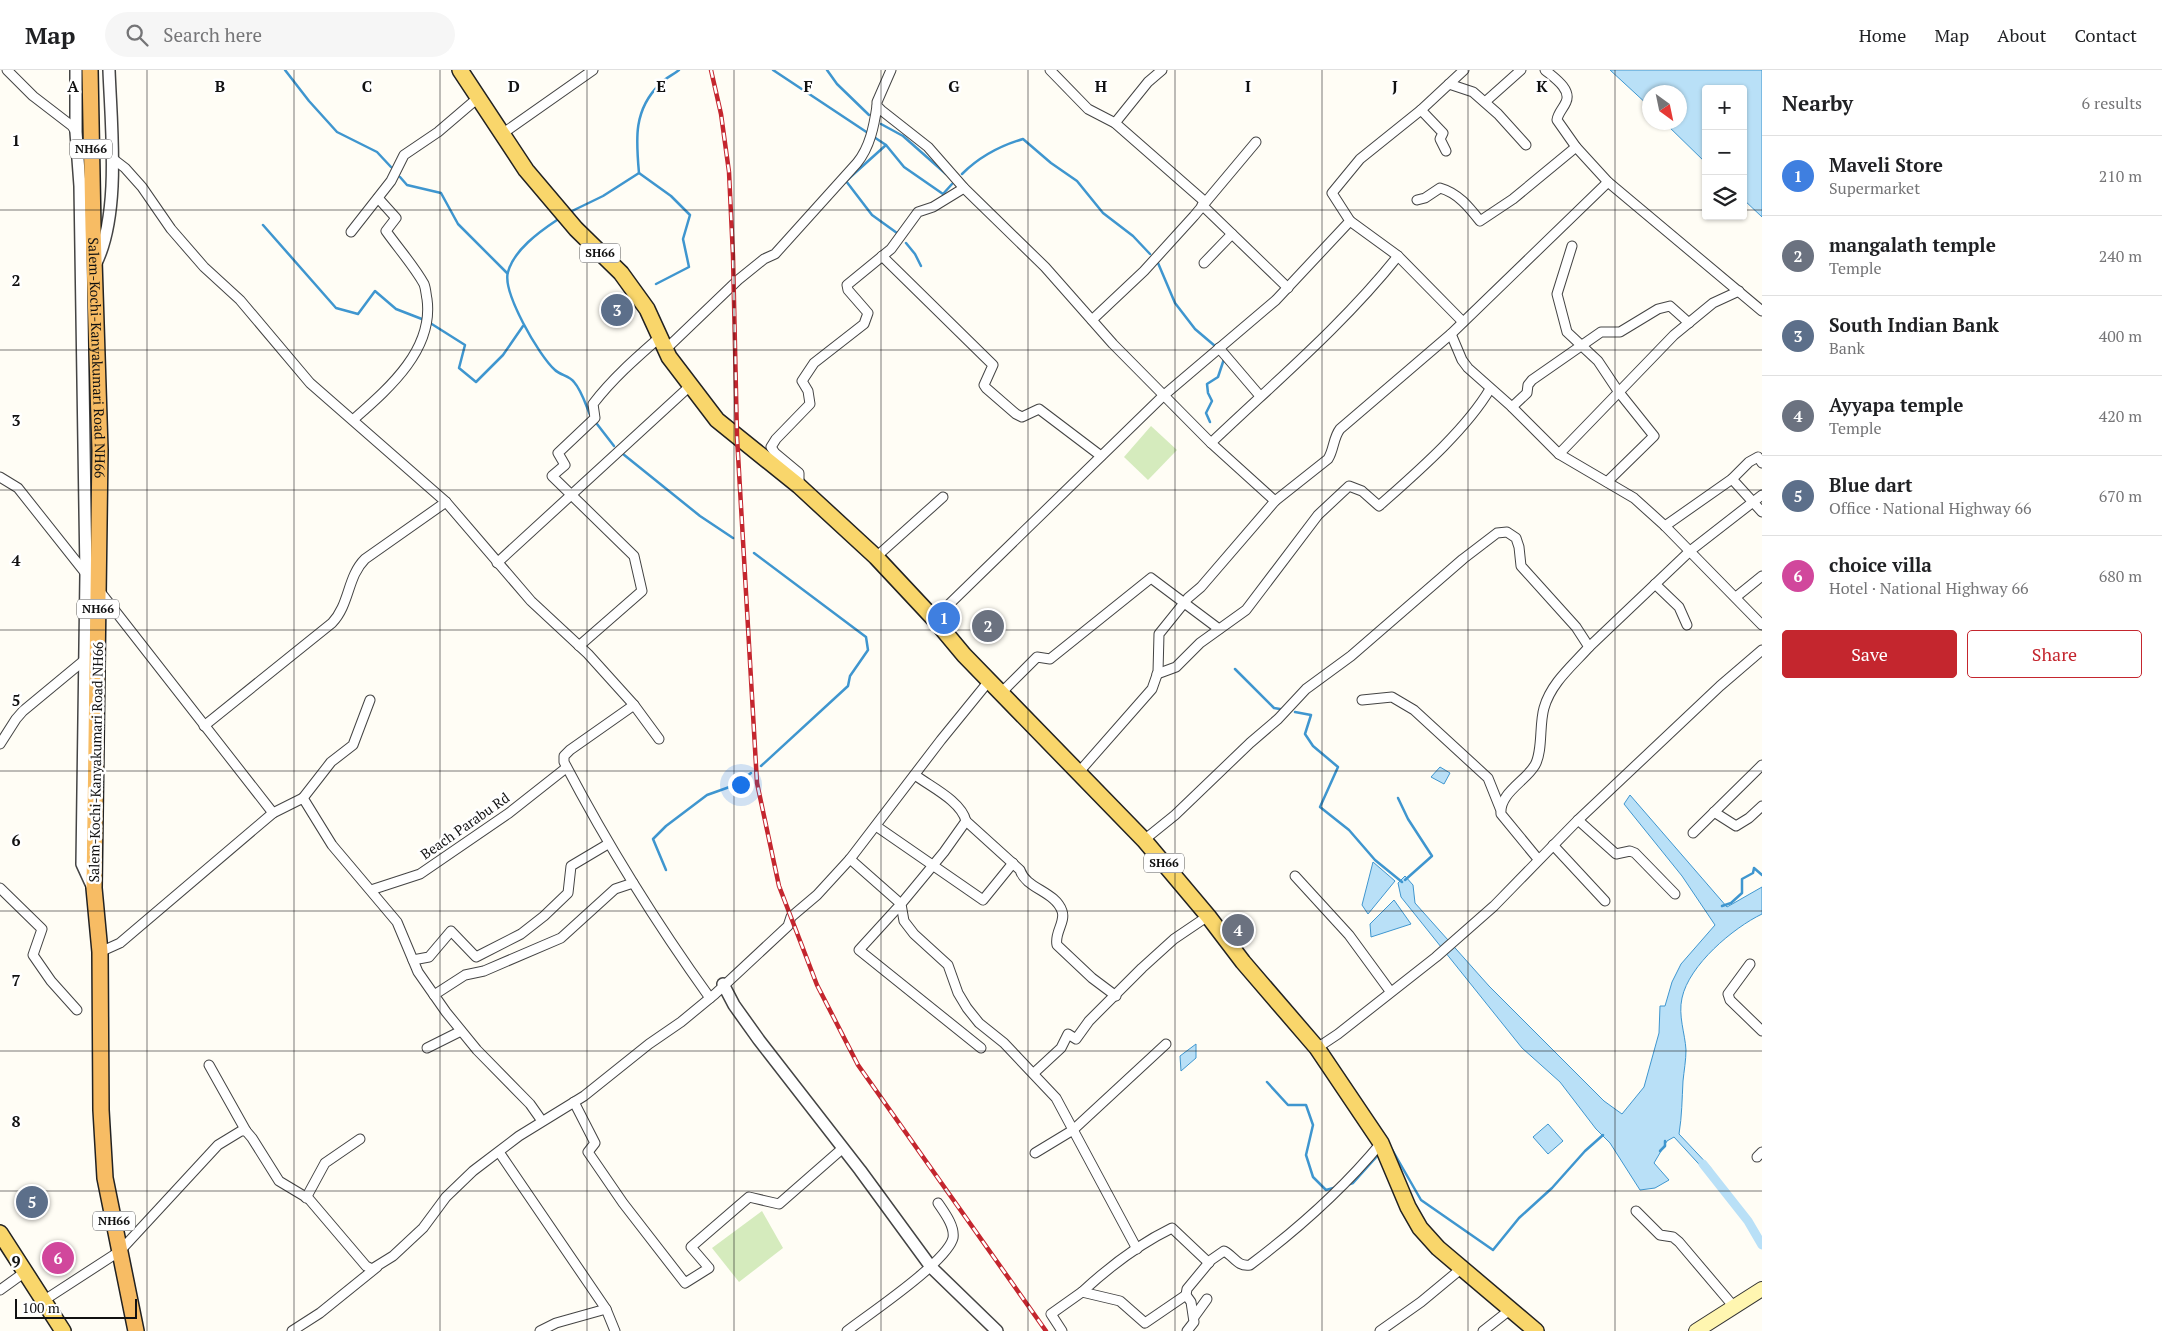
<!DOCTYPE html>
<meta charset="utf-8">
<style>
:root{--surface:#fff;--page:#f6f6f6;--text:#202124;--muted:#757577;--line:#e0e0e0;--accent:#c4262e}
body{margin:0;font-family:"PT Serif",serif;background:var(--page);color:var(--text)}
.controls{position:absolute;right:15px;top:15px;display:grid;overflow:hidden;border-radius:5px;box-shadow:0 1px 4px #0004}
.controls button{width:45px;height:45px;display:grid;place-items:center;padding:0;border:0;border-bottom:1px solid var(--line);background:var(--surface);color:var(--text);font:25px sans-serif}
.compass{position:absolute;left:1642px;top:15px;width:45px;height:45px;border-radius:50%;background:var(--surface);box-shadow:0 1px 4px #0004;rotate:147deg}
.scale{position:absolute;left:15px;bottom:12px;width:122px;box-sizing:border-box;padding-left:5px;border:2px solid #111;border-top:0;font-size:14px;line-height:18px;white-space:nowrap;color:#111;-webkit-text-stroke:4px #fff;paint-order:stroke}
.you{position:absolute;left:740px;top:714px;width:18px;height:18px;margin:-12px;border:4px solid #fff;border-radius:50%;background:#1a73e8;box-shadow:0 0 0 8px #1a73e833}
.badge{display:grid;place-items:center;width:32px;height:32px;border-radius:50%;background:var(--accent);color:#fff;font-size:16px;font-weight:700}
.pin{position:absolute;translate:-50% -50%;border:2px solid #fff;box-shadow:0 1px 5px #0006}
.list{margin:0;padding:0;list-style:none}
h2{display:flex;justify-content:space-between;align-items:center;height:65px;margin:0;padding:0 20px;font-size:21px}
h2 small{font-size:16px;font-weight:400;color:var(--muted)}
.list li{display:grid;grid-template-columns:32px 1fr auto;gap:15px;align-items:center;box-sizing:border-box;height:80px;padding:0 20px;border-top:1px solid var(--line)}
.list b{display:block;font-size:19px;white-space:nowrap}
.list p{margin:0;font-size:16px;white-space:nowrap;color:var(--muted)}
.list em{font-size:16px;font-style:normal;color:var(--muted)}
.actions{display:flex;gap:10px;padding:15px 20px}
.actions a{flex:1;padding:11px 0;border:1px solid var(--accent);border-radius:5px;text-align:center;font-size:18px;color:var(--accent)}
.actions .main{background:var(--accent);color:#fff}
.icon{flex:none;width:28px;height:28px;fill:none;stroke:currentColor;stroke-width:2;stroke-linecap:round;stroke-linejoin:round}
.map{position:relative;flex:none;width:1762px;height:1261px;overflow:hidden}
header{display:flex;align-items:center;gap:30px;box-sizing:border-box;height:70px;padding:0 25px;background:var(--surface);border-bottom:1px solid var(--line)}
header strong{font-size:24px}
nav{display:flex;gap:28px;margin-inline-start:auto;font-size:18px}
.search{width:350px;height:45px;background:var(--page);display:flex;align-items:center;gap:12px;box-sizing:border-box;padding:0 18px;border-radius:28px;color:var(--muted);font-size:19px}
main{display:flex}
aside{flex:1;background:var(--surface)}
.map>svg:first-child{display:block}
</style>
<header>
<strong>Map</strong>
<div class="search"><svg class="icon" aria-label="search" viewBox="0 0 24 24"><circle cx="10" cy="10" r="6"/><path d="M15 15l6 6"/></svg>Search here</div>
<nav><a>Home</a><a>Map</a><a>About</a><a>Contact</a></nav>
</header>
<main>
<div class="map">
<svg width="1762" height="1261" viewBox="0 0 1762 1261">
<rect width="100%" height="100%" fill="#fffdf5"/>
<g fill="#d5ebbd">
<path d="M1151,356L1177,380L1148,410L1124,387Z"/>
<path d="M762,1141L783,1178L739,1212L712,1178Z"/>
</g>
<g fill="#b9e0f7" stroke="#3f96cf">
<path d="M1610,0H1762V147L1743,129V19H1706V93L1665,53L1680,52V22H1650L1649,36Z"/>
<path d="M1440,697L1450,703L1444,714L1431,707Z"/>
<path d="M1630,725L1727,837L1762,817V844C1733,858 1689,895 1682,928C1678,946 1685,963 1686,980C1686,990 1684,1001 1683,1011C1682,1029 1682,1046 1679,1064L1712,1099L1708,1104L1674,1067L1667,1071L1654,1093L1669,1110L1655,1118L1640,1120L1610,1073L1596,1059L1560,1012L1522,978L1401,827L1398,813L1405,806L1413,815L1415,833L1489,916L1604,1031L1622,1044L1644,1017L1659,963L1660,936H1665L1672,912L1681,894L1715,855L1682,806L1624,734Z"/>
<path d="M1373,792L1395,811L1368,844L1362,835Z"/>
<path d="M1394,830L1411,854L1371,867L1370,854Z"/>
<path d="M1196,974V988L1181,1001L1180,986Z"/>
<path d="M1548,1054L1563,1071L1548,1084L1533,1067Z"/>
</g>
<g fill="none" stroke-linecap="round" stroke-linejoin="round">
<g stroke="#3f96cf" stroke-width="2.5">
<path d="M285,0L309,31L337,62L377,82L391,97"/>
<path d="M773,0L886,75L904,97L943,124L952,114"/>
<path d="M827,0L837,14L869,45"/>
<path d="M881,54L903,66L946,104"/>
<path d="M886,75L846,111L872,145L897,163"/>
<path d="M639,103L671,126L690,145L683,169L689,197L656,214"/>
<path d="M962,104C979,87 999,76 1023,69L1051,93L1077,111L1103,143L1133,166L1150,184"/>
<path d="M400,107L407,115L441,123L458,154L507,203"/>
<path d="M570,142L603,126L639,103C636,70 633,40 660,14C665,8 673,5 679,0"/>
<path d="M557,150C539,162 514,180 508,202C502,222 539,286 555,300C560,305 570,306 574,312C582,321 586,336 591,347"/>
<path d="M263,155L336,238L358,244L375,221L396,239L427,251L465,275L459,298L476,312L503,285L523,256"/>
<path d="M906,173L915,184L921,196"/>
<path d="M1158,193L1175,233L1195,259L1215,276"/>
<path d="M1210,352L1206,343L1212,331L1208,323L1207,314L1218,307L1224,289"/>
<path d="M597,354L614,376"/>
<path d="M623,384L700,446L733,468"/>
<path d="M754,483L866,567L868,580L850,606L848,616L761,696"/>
<path d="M1235,599L1274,638L1280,639"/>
<path d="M1295,642L1311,645L1305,664L1313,676L1338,697L1320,737L1349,760L1375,790L1402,812"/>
<path d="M1398,728L1408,749L1432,786L1405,810"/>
<path d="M666,800L653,769L666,756L707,725L735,715L751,703"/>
<path d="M1722,836L1731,833L1742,823V809L1753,803L1754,798L1762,805"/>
<path d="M1267,1012L1288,1035H1306L1313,1055L1306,1085L1313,1107L1326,1120L1337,1117"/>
<path d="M1390,1076L1421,1130L1493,1180L1519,1148L1552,1118L1585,1081L1603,1065"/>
<path d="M1660,1081L1665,1076V1071"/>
<path d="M1347,1115L1353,1113L1379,1084"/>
</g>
<path stroke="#b9e0f7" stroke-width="9" d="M1703,1094L1748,1151L1762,1175"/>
<g stroke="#444" stroke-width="11">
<g id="minor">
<path d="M7,0L33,26L72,56L76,62"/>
<path d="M891,0L877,32V36L881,40L928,77L964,118L1045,197L1113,274L1211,373C1275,312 1343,255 1398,186"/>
<path d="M1050,0L1088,39L1115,53L1204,131"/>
<path d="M1545,0C1553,7 1572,19 1566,32C1563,39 1558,43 1557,50L1576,77L1608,112L1762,241"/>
<path d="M1449,14L1473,22L1498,44L1526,75"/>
<path d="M1485,32L1521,0"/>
<path d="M1421,40L1443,63L1440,69L1446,81"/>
<path d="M1115,53L1148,12L1162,0"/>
<path d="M502,64L593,0"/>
<path d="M112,88L125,98L142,117L171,159L204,197L240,230L310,313L446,432L531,531L588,584L634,635L659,669"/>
<path d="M1417,130L1425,128L1440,118C1458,123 1469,137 1480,151L1513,129L1576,77"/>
<path d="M1202,135L1288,218"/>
<path d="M1350,151L1398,186L1463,252"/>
<path d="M351,162L391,111L404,85L438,62L479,27"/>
<path d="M1572,176L1557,224L1567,262L1598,291L1618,321L1654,366L1607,412"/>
<path d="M882,186L993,295L984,315L986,318L1016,344L1022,347L1039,339L1101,386"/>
<path d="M1204,193L1232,164"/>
<path d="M1092,250L1144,201L1194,146L1256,72"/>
<path d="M1451,264L1462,290L1468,298L1512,337L1559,384L1634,428L1665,456L1762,555"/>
<path d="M1219,278L1260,326"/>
<path d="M666,279L738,210L764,189L775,184L857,93C870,77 874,56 877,36"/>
<path d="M1512,337L1527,323L1528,315L1532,310L1601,262H1620L1658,239L1670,236L1689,253"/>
<path d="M354,349C388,319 434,280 427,229C426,225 426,219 424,214C414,196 398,178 386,161L396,148L378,128"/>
<path d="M1211,373L1275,431"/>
<path d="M1559,384L1674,265L1713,233L1739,221"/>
<path d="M0,407L18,418L87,505"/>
<path d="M1732,409L1762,442"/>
<path d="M799,416V403L775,383L771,377L776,369L810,334L808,321L802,311L814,293L864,254L868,243L848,220L847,215L891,179L918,142L933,137L964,118"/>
<path d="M1665,456L1732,409L1749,392L1758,387L1762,393"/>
<path d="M876,487L943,427"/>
<path d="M497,493L690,316"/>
<path d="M1655,514L1679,537L1687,555"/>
<path d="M98,519L273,743L303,728L332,775L397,852L418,902L446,942L477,980L530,1034L542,1051"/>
<path d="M1736,527L1762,506"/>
<path d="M934,549L1163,326L1276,230L1350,151L1332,123L1360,89L1421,40L1464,0"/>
<path d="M579,576L642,521L634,486L552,406L565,395L558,383L595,348L593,334C612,309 636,288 660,267"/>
<path d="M1157,604L1176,597L1200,573L1246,540L1318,445L1349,416L1362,421L1379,436C1416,403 1465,361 1490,319"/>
<path d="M1001,623L1037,587L1050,589L1151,508L1219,559"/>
<path d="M1362,630L1392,627L1414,640L1488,708L1500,738"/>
<path d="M634,635L570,680L564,686V692C607,774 656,853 710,928"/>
<path d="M204,656L332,553C350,534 347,507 365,489L446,432"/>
<path d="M0,674L16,649L23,641L87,588"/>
<path d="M1079,702L1152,619L1158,602L1159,564L1188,528L1201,517L1275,431L1328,389C1334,380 1333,368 1340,359L1451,264L1608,112"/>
<path d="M915,705C931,717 961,731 966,751L944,782L901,834L904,851L914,864L948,895L958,923L967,938L979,953L1004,973L1056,1028L1137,1179"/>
<path d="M303,728L331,692L353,675L370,630"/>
<path d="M1714,742L1736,756L1749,748L1762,736"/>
<path d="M1578,750L1616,784L1630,781L1635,783L1675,824"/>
<path d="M966,751L1020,800C1026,819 1055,821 1062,841C1066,852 1054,863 1057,875L1092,908L1116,926"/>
<path d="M876,756L983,830L1013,793"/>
<path d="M1693,763L1762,695"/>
<path d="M1144,770L1175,745L1250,673L1278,649L1306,619L1351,586L1463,489L1497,463L1507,462L1516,468L1519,477L1521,496L1576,557L1589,577L1690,481L1762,425"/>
<path d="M1553,775L1605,831"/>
<path d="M850,789L901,834L859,880L981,978"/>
<path d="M1538,789L1501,744C1499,723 1526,711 1535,695C1543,681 1539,655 1544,638C1551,613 1572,596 1589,577"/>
<path d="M1295,806L1349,865L1390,921"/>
<path d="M0,818L42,859L33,885L51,911L77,940"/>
<path d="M371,820L420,804L509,743L566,698"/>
<path d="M100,882L120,873L273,743"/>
<path d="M413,890L429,887L451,861L476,887L521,864L544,846L568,823L571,796L608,774"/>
<path d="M1750,894L1728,924L1730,930L1762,961"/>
<path d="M434,925L465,905L484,901L561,868L615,819L633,813"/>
<path d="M427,978L461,961"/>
<path d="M1317,978L1338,964L1436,887L1494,836L1578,750L1720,616L1762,580"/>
<path d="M209,995L246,1061"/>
<path d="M1034,1003L1061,978L1068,964L1076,969L1089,951L1142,898L1174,869L1208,846"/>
<path d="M574,1032L595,1073L588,1082L623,1133L685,1213L709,1198L691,1177L749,1127L779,1134L843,1078"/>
<path d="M499,1082L606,1239L615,1261"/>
<path d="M1035,1083L1073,1060L1166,974"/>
<path d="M1757,1087L1762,1082"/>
<path d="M306,1128L325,1093L360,1069"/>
<path d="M1636,1141L1660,1165L1673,1167L1679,1172L1735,1238"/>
<path d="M0,1220L25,1202"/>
<path d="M1082,1222C1109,1197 1139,1174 1172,1158L1209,1193"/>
<path d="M43,1231L120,1181L218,1075L241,1061H246L252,1068L279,1111L309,1129L366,1196L372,1199L393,1186L423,1158L446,1127L473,1101L519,1066L584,1026L649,974L681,952L715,924L788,856L791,847L817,825L850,789L941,670L989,611"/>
<path d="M1194,1247L1207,1229"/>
<path d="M292,1261L320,1243L377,1197"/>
<path d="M540,1261L556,1253L606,1239"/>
<path d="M847,1261C869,1244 947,1192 953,1168C955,1156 944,1142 938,1133"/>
<path d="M1062,1261L1051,1244L1082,1222L1120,1231L1145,1253L1186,1225"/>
<path d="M1187,1261L1194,1252L1191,1232L1186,1225L1187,1219L1211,1190L1224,1181C1234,1186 1237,1197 1250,1195C1298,1159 1343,1119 1381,1073"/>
<path d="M1380,1261L1421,1232L1462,1198"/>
<path d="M1483,1261L1511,1239"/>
</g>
</g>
<g stroke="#444" stroke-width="14">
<g id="tertiary">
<path d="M76,0V62L80,116L86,504L82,794L93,818"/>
<path d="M95,195C121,145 111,56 109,0"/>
<path d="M723,914L734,935L759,970L860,1100L931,1197L997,1261"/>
</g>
</g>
<g stroke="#333" stroke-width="16">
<path id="secondary" d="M1696,1261L1762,1219"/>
</g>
<g stroke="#222" stroke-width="18">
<g id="primary">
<path d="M460,0L526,100L576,159L621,203L647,239L669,287L717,350L799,416L876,487L934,549L964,585L1144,770L1208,846L1243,892L1317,978L1381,1073L1408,1137L1420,1158L1438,1178L1536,1261"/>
<path d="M0,1163L63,1261"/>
</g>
</g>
<g stroke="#222" stroke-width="18">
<g id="trunk">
<path id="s1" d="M90,0L93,158L100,380L94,818L100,882L101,1040L105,1108L136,1261"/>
</g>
</g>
<use href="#minor" stroke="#fff" stroke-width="9"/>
<use href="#tertiary" stroke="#fff" stroke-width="11"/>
<use href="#secondary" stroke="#fff6b0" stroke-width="14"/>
<use href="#primary" stroke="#f9d66b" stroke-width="15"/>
<use href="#trunk" stroke="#f7bc64" stroke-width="15"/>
<g stroke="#c4262e" stroke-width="4.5">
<path id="rail" d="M711,0L721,44L729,102L733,186L737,367L757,713L779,816L817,915L858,995L1046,1261"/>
</g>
<use href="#rail" stroke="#fff" stroke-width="2.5" stroke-dasharray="8" stroke-linecap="butt"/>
</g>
<path fill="none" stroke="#111" stroke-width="1" stroke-opacity="0.55" d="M147,0V1261M294,0V1261M440,0V1261M587,0V1261M734,0V1261M881,0V1261M1028,0V1261M1175,0V1261M1322,0V1261M1468,0V1261M1615,0V1261M0,140H1706M1743,140H1762M0,280H1762M0,420H1762M0,560H1762M0,701H1762M0,841H1762M0,981H1762M0,1121H1762"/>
<g text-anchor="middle" stroke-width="5" stroke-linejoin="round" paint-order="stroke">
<g fill="#fff" stroke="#585858" stroke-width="1">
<rect x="70" y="69.5" width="42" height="19" rx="4"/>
<rect x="580" y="173.5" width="40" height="19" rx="4"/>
<rect x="77" y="529.5" width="42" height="19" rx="4"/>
<rect x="1144" y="783.5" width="40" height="19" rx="4"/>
<rect x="93" y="1141.5" width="42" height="19" rx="4"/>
</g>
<g font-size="12" font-weight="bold" fill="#111">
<text x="91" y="83">NH66</text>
<text x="600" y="187">SH66</text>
<text x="98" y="543">NH66</text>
<text x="1164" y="797">SH66</text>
<text x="114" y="1155">NH66</text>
</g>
<g font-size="14" fill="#111" stroke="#fff">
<text dy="5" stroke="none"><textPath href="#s1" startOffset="288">Salem-Kochi-Kanyakumari Road NH66</textPath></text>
<text transform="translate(96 692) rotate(-89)" y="5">Salem-Kochi-Kanyakumari Road NH66</text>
<text transform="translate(465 756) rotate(-35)" y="5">Beach Parabu Rd</text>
</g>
</g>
<g font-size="16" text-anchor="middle" font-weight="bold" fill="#111" stroke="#fff" stroke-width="5" stroke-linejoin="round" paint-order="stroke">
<text x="73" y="22">A</text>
<text x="220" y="22">B</text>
<text x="367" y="22">C</text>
<text x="514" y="22">D</text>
<text x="661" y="22">E</text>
<text x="808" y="22">F</text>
<text x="954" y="22">G</text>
<text x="1101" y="22">H</text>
<text x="1248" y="22">I</text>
<text x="1395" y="22">J</text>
<text x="1542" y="22">K</text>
<text x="16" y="76">1</text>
<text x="16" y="216">2</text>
<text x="16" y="356">3</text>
<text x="16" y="496">4</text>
<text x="16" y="636">5</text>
<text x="16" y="776">6</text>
<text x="16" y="916">7</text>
<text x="16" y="1057">8</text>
<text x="16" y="1197">9</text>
</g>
</svg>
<div class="controls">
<button>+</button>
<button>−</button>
<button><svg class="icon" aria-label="layers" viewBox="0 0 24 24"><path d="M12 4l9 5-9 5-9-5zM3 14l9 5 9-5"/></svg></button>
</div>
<svg class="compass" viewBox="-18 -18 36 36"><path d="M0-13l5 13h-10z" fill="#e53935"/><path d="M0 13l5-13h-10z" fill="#757577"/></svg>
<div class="scale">100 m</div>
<div class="you"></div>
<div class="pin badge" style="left:944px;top:548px;background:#3f7fe0">1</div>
<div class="pin badge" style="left:988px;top:556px;background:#6b7280">2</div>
<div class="pin badge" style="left:617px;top:240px;background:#5c6f8a">3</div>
<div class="pin badge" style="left:1238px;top:860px;background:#6b7280">4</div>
<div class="pin badge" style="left:32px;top:1132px;background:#5c6f8a">5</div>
<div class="pin badge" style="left:58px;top:1188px;background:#d1479c">6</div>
</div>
<aside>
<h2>Nearby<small>6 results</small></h2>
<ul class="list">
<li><span class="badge" style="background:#3f7fe0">1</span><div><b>Maveli Store</b><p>Supermarket</p></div><em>210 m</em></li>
<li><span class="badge" style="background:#6b7280">2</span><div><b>mangalath temple</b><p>Temple</p></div><em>240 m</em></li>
<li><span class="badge" style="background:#5c6f8a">3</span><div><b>South Indian Bank</b><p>Bank</p></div><em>400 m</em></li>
<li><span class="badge" style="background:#6b7280">4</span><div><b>Ayyapa temple</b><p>Temple</p></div><em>420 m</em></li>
<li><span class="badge" style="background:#5c6f8a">5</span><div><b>Blue dart</b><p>Office · National Highway 66</p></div><em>670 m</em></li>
<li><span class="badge" style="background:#d1479c">6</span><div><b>choice villa</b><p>Hotel · National Highway 66</p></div><em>680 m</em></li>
</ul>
<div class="actions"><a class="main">Save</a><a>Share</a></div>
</aside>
</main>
